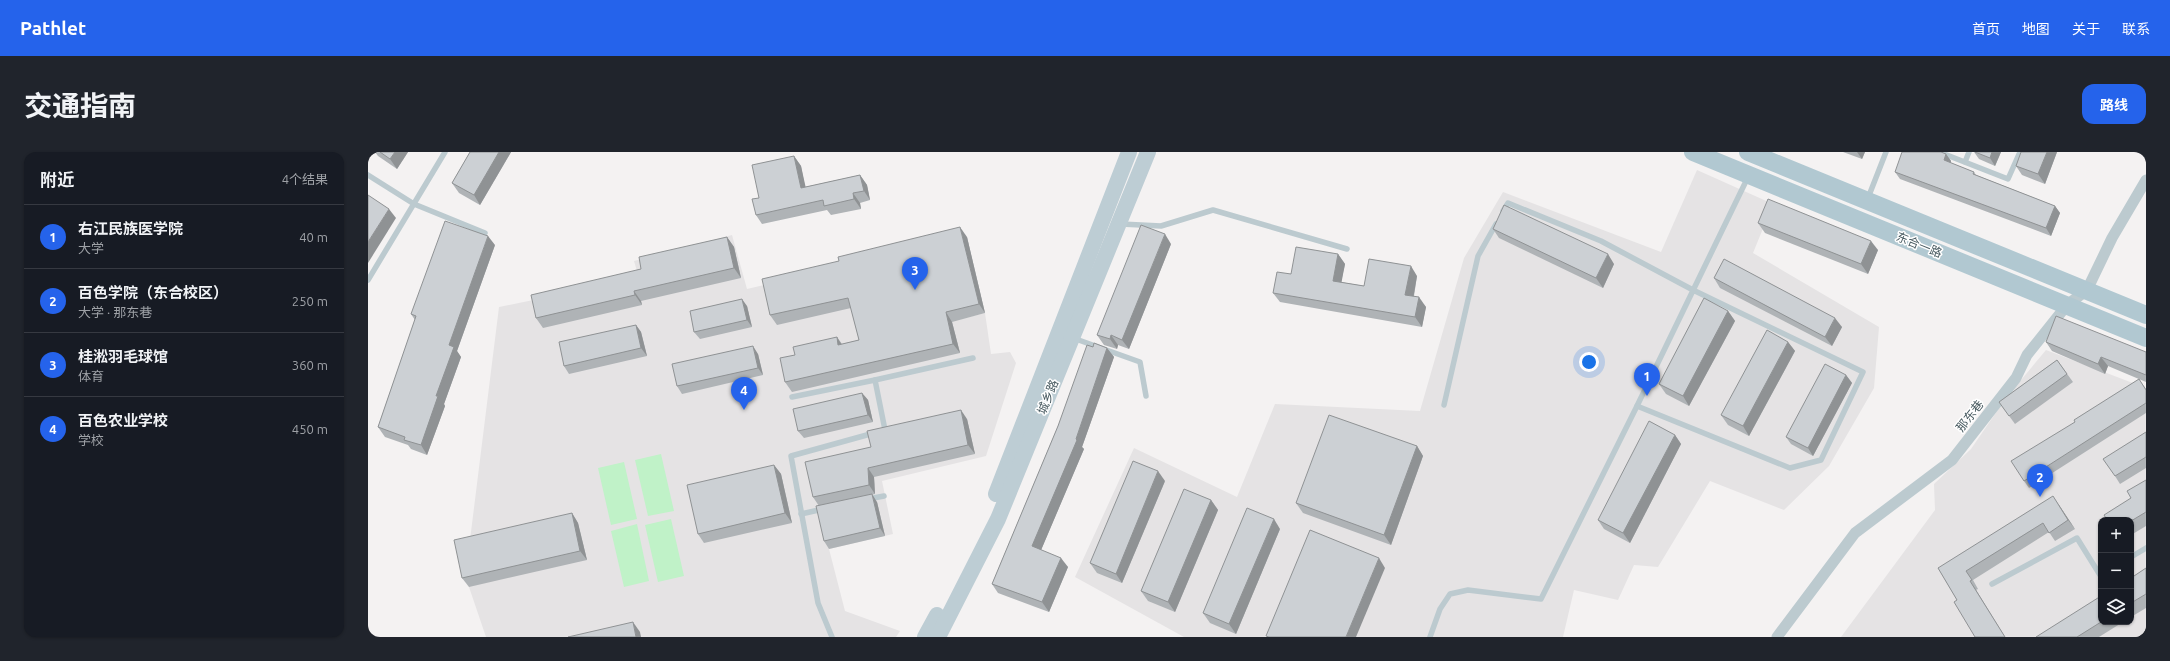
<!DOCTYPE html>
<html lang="zh">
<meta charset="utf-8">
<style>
:root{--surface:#171b24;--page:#20242c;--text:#f1f3f6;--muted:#9ea1a6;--line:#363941;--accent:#2563eb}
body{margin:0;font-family:Ubuntu,"Noto Sans SC",sans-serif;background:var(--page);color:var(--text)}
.controls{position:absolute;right:12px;bottom:12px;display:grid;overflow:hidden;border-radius:8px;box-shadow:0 1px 3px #0004}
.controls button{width:36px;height:36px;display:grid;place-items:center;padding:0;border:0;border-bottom:1px solid var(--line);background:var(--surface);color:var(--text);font:20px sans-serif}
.you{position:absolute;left:1221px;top:210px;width:14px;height:14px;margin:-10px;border:3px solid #fff;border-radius:50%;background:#1a73e8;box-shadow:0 0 0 6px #1a73e833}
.badge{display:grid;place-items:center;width:26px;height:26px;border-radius:50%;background:var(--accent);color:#fff;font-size:13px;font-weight:700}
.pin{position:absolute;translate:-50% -33px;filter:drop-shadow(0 1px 2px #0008)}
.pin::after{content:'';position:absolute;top:21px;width:14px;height:12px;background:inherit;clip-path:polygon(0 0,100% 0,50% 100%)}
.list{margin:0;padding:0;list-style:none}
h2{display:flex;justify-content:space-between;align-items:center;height:52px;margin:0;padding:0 16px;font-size:17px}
h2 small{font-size:13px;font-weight:400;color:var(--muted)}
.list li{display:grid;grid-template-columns:26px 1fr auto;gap:12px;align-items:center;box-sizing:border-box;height:64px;padding:0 16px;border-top:1px solid var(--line)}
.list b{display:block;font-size:15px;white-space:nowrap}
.list p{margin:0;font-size:13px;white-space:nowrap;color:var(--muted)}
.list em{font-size:13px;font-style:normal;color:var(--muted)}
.icon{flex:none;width:22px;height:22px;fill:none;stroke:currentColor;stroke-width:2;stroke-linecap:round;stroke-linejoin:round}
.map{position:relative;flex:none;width:1778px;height:485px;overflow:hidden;border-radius:12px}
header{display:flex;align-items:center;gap:24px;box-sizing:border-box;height:56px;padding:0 20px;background:var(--accent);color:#fff}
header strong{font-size:19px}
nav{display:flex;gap:22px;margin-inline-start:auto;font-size:14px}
.intro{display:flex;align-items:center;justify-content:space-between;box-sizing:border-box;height:96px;padding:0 24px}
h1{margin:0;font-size:28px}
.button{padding:10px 18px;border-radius:12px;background:var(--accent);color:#fff;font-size:14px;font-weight:700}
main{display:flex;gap:24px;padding:0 24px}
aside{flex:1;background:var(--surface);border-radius:12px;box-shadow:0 1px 3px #0004}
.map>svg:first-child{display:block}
</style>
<header>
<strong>Pathlet</strong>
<nav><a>首页</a><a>地图</a><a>关于</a><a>联系</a></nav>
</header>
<div class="intro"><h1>交通指南</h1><a class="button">路线</a></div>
<main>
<aside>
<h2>附近<small>4个结果</small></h2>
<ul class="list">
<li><span class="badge">1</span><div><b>右江民族医学院</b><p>大学</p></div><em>40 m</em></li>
<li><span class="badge">2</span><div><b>百色学院（东合校区）</b><p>大学 · 那东巷</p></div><em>250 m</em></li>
<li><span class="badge">3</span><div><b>桂淞羽毛球馆</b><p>体育</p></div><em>360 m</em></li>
<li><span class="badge">4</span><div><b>百色农业学校</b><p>学校</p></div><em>450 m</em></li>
</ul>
</aside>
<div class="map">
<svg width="1778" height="485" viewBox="0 0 1778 485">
<rect width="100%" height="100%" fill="#f4f2f2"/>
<g fill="#e5e3e4" fill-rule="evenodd">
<path d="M1329,18L1405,52L1385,101L1511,175L1506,236L1461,314L1416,358L1342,329L1290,415L1266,413L1250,448L1206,438L1195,485H816L707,425L766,296L869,345L907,252L1052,259L1096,106L1135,40L1293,100Z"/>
<path d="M364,83L379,137L477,114L496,191L617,161L623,202L642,200L648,211L618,304L514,329L525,382L461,397L477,459L532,479L528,485H118L101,435L92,398L101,396L131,155L271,126L266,109Z"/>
<path d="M1678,198L1778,236V485H1473L1567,358L1566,332L1603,297L1638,246ZM1733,368H1763V470H1733Z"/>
</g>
<g fill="#c0f2c8">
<path d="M293,302L306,359L280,364L267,308Z"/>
<path d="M256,310L269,367L243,373L230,316Z"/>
<path d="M303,367L316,424L290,430L277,373Z"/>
<path d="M269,372L281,429L256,435L243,379Z"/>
</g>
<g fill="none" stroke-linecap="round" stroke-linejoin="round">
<g stroke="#bccacf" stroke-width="5.5">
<path d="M1571,0L1640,27L1652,0"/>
<path d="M1597,10L1601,0"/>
<path d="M0,23L46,52L117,81"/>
<path d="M1500,46L1518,0"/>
<path d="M1135,59L1140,51L1233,89L1325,138L1495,220L1453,308L1422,316L1269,254L1380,25"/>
<path d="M753,72L793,74L845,58L979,97"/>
<path d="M0,128L77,0"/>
<path d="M705,186L772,210L778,244"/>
<path d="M424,245L507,228"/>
<path d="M1076,253L1110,104L1128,72"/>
<path d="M514,279L517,278L507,228L605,206"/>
<path d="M500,347L516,344"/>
<path d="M433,362L455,357"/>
<path d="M1763,405L1778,396"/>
<path d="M1624,432L1709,386L1732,423L1733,422"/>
<path d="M464,485L450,451L423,304L506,281"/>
<path d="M1062,485L1072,457L1082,442L1100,438L1173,447L1269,254"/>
</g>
<path stroke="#bccacf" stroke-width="11" d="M1409,485L1487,381L1584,308L1648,226L1659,203L1699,153L1719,138L1744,86L1778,28"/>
<g stroke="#bdcdd4" stroke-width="16">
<path d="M628,342L761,0"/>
<path d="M557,485L569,463"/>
<path d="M570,485L630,367L780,0"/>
</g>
<g stroke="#b1c8d1" stroke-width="18">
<path d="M1325,0L1778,186"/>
<path d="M1380,0L1778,163"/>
</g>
</g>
<g fill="#afb3b6">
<path d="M7,0H40L29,17L10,4Z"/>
<path d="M102,0H143L112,53L91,41L84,31Z"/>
<path d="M1475,0H1497L1494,7Z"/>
<path d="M1606,0H1633L1627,14L1611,7Z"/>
<path d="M1689,0L1677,32L1654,23L1648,14Z"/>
<path d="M1578,2L1583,9V11L1606,20L1608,23L1687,54L1692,61L1683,84L1532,27L1527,20Z"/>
<path d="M426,4L433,14L437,35L492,23L499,33L502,48L492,51L493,57L463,63L459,58L394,72L388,63L391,46Z"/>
<path d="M1390,71L1510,98L1500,122L1397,81Z"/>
<path d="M1125,77L1246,112L1235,136L1131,86Z"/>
<path d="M359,85L366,95L373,126L273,149L274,153L175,176L168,166L273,117Z"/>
<path d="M599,85L617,161L584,170L592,201L424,240L417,230L427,203L469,185L474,192L491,188L483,156L409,173L402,163Z"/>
<path d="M803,92L761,197L750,193L749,197L736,193L729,183Z"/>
<path d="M127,93L89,199L93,205L76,252L77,254L59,303L43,297L40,293L17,285L10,275L47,168L43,162Z"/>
<path d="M970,102L977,112L973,130L996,134L1049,124L1046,144L1058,155L1054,175L912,150L905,141L923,122Z"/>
<path d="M1346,126L1474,175L1464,194L1352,136Z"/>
<path d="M379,154L384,175L332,187L326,180Z"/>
<path d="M1360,159L1367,169L1321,254L1298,242L1291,232Z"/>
<path d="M268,173L273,180L279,204L201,222L196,214Z"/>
<path d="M1420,190L1427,199L1381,284L1360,273L1353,263Z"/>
<path d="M1678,190L1778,200V230L1740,214L1737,222L1684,199Z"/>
<path d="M725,195L739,196L746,205L714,295L716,297L673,398L700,415L681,460L630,441L624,432L690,274Z"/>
<path d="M390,202L395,223L314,242L309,234Z"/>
<path d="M1689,208L1705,230L1647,272L1631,250Z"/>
<path d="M1478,223L1484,231L1445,304L1423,292L1418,285Z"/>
<path d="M1771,227L1778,237V261L1661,336L1656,329L1707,270Z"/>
<path d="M494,241L500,248L505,270L436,286L430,279Z"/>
<path d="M599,267L607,302L506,325L507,342L451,354L445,345L503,295Z"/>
<path d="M1778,280V316L1752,332L1747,324Z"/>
<path d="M1307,283L1313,292L1262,391L1236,377L1230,368Z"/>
<path d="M1049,294L1055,304L1023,393L935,361L928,351Z"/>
<path d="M406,313L413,322L424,371L336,391L330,382Z"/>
<path d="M1778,328V374L1763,383V368Z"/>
<path d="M797,329L754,431L729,421L722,411Z"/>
<path d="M843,348L850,358L807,460L780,449L773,439Z"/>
<path d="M509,350L517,384L461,397L456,389Z"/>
<path d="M1691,353L1707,377L1687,389L1681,380L1605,428L1610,437L1608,438L1637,485H1607L1589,448L1570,416Z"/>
<path d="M204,361L210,371L219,408L101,435L94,426Z"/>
<path d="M912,377L868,482L842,471L835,461Z"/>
<path d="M1778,416V456L1763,465V426Z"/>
<path d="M1733,470H1755L1731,485H1668Z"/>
</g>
<g fill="#8f9294">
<path d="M27,0H40L29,17L22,7Z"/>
<path d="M131,0H143L112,53L106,43Z"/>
<path d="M1489,0H1497L1494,7Z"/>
<path d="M1624,0H1633L1627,14L1622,6Z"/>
<path d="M1679,0H1689L1677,32L1670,22Z"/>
<path d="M1578,2L1583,9L1581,15L1576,8Z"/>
<path d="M426,4L433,14L440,46L433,36Z"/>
<path d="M492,23L499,33L502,48L496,39Z"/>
<path d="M485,41L492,51L493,57L486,47Z"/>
<path d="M1687,54L1692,61L1683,84L1678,76Z"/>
<path d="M21,57L28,66L0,111V90Z"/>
<path d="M592,75L599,85L617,161L611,152Z"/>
<path d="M797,82L803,92L761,197L754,188Z"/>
<path d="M120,84L127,93L89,199L93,205L76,252L77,254L59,303L53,293L68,244L81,193Z"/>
<path d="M359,85L366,95L373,126L366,116Z"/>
<path d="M1503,89L1510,98L1500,122L1493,112Z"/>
<path d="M970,102L977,112L972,138L965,129Z"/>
<path d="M1240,102L1246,112L1235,136L1228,126Z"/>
<path d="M1043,114L1049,124L1044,153L1037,143Z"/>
<path d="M266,139L273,149L274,153L267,143Z"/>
<path d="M1051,145L1058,155L1054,175L1047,165Z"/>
<path d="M374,147L379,154L384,175L379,168Z"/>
<path d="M1360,159L1367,169L1321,254L1315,244Z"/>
<path d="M578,160L584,170L592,201L585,192Z"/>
<path d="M1467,166L1474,175L1464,194L1457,185Z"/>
<path d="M268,173L273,180L279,204L273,196Z"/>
<path d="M743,183L750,193L749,197L742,187Z"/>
<path d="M469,185L475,195L470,193Z"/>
<path d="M1420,190L1427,199L1381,284L1375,274Z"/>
<path d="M385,194L390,202L395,223L390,216Z"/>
<path d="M739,196L746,205L714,295L716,297L671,403L664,394L708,287Z"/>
<path d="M1733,205L1740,214L1737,222L1730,212Z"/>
<path d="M1478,223L1484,231L1445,304L1440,296Z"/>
<path d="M494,241L500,248L505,270L500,263Z"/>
<path d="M593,258L599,267L607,302L600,293Z"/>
<path d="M1307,283L1313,292L1262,391L1255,381Z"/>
<path d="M1049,294L1055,304L1023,393L1016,383Z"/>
<path d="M406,313L413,322L424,371L417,361Z"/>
<path d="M500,316L506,325L507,342L501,333Z"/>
<path d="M790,319L797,329L754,431L748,422Z"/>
<path d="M504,342L509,350L517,384L512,376Z"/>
<path d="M1685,344L1707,377L1700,368Z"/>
<path d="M843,348L850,358L807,460L800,450Z"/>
<path d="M204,361L210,371L219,408L212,399Z"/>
<path d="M906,367L912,377L868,482L861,472Z"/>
<path d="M693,406L700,415L681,460L674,450Z"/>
<path d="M1011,406L1017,416L988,485H978Z"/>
<path d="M1602,429L1608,438L1637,485Z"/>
<path d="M265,470L272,480L273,485H268Z"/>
</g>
<g fill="#ccd0d4" stroke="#8f9294">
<path d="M12,0H27L22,7Z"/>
<path d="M102,0H131L106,43L84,31Z"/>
<path d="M1534,0H1573L1578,2L1576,8L1606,20L1605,22L1687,54L1678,76L1527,20Z"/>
<path d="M1607,0H1624L1622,6Z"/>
<path d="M1653,0H1679L1670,22L1648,14Z"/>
<path d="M426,4L433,36L492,23L496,39L485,41L486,47L456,54L455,48L388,63L384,47L391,46L384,13Z"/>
<path d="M0,43L21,57L0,90Z"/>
<path d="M1400,47L1503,89L1493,112L1390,71Z"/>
<path d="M1136,53L1240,102L1228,126L1125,77Z"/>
<path d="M77,69L120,84L81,193L86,195L68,244H70L53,293L36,288L37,285L10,275L48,164L43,162Z"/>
<path d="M773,73L797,82L754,188L743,183L742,187L729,183Z"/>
<path d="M592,75L611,152L578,160L585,192L417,230L412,206L427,203L425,195L469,185L470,193L491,188L480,146L402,163L394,127L471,109L470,105Z"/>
<path d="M359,85L366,116L266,139L267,143L168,166L163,143L273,117L271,105Z"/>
<path d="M928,95L970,102L965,129L996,134L1001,107L1043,114L1037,143L1051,145L1047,165L905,141L909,120L923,122Z"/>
<path d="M1356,107L1467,166L1457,185L1346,126Z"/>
<path d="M1336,146L1360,159L1315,244L1291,232Z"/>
<path d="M374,147L379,168L326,180L322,159Z"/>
<path d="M1688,164L1778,200V223L1733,205L1730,212L1678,190Z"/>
<path d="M268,173L273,196L196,214L191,190Z"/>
<path d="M1399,178L1420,190L1375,274L1353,263Z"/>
<path d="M726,191L739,196L708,287L709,288L664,394L693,406L674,450L624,432L690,274L719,193L725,195Z"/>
<path d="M385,194L390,216L309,234L304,212Z"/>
<path d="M1689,208L1699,222L1641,264L1631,250Z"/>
<path d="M1457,212L1478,223L1440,296L1418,285Z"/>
<path d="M1771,227L1778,238V251L1656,329L1643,309L1707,270L1706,268Z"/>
<path d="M494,241L500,263L430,279L425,257Z"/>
<path d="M593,258L600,293L500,316L501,333L445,345L437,310L503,295L499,279Z"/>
<path d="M961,263L1049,294L1016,383L928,351Z"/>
<path d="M1281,269L1307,283L1255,381L1230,368Z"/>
<path d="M1778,280V305L1747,324L1735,307Z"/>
<path d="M765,309L790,319L748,422L722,411Z"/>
<path d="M406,313L417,361L330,382L319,333Z"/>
<path d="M1778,328V360L1763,369V368H1739L1736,363L1763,346L1759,339Z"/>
<path d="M816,337L843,348L800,450L773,439Z"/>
<path d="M504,342L512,376L456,389L448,354Z"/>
<path d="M1685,344L1700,368L1681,381L1675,371L1598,419L1604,428L1602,429L1637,485H1607L1586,450L1589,448L1570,416Z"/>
<path d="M879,356L906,367L861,472L835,461Z"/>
<path d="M204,361L212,399L94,426L86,388Z"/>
<path d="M942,378L1011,406L978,485H901L898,484Z"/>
<path d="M1778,416V442L1763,451V426Z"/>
<path d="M1733,444V470L1709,485H1668Z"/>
<path d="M265,470L268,485H200Z"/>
</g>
<g text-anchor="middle" stroke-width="3" stroke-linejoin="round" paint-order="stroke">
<g font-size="12" fill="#485a60" stroke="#fff">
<text transform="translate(1551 93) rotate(22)" y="4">东合一路</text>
<text transform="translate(680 245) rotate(-68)" y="4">城乡路</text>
<text transform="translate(1602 264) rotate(-52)" y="4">那东巷</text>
</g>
</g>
</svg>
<div class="controls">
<button>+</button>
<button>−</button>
<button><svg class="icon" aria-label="layers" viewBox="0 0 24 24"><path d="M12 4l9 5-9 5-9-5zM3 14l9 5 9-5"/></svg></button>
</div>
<div class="you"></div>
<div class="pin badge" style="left:1279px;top:244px">1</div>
<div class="pin badge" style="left:1672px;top:345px">2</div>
<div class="pin badge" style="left:547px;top:138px">3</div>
<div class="pin badge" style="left:376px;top:258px">4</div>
</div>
</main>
